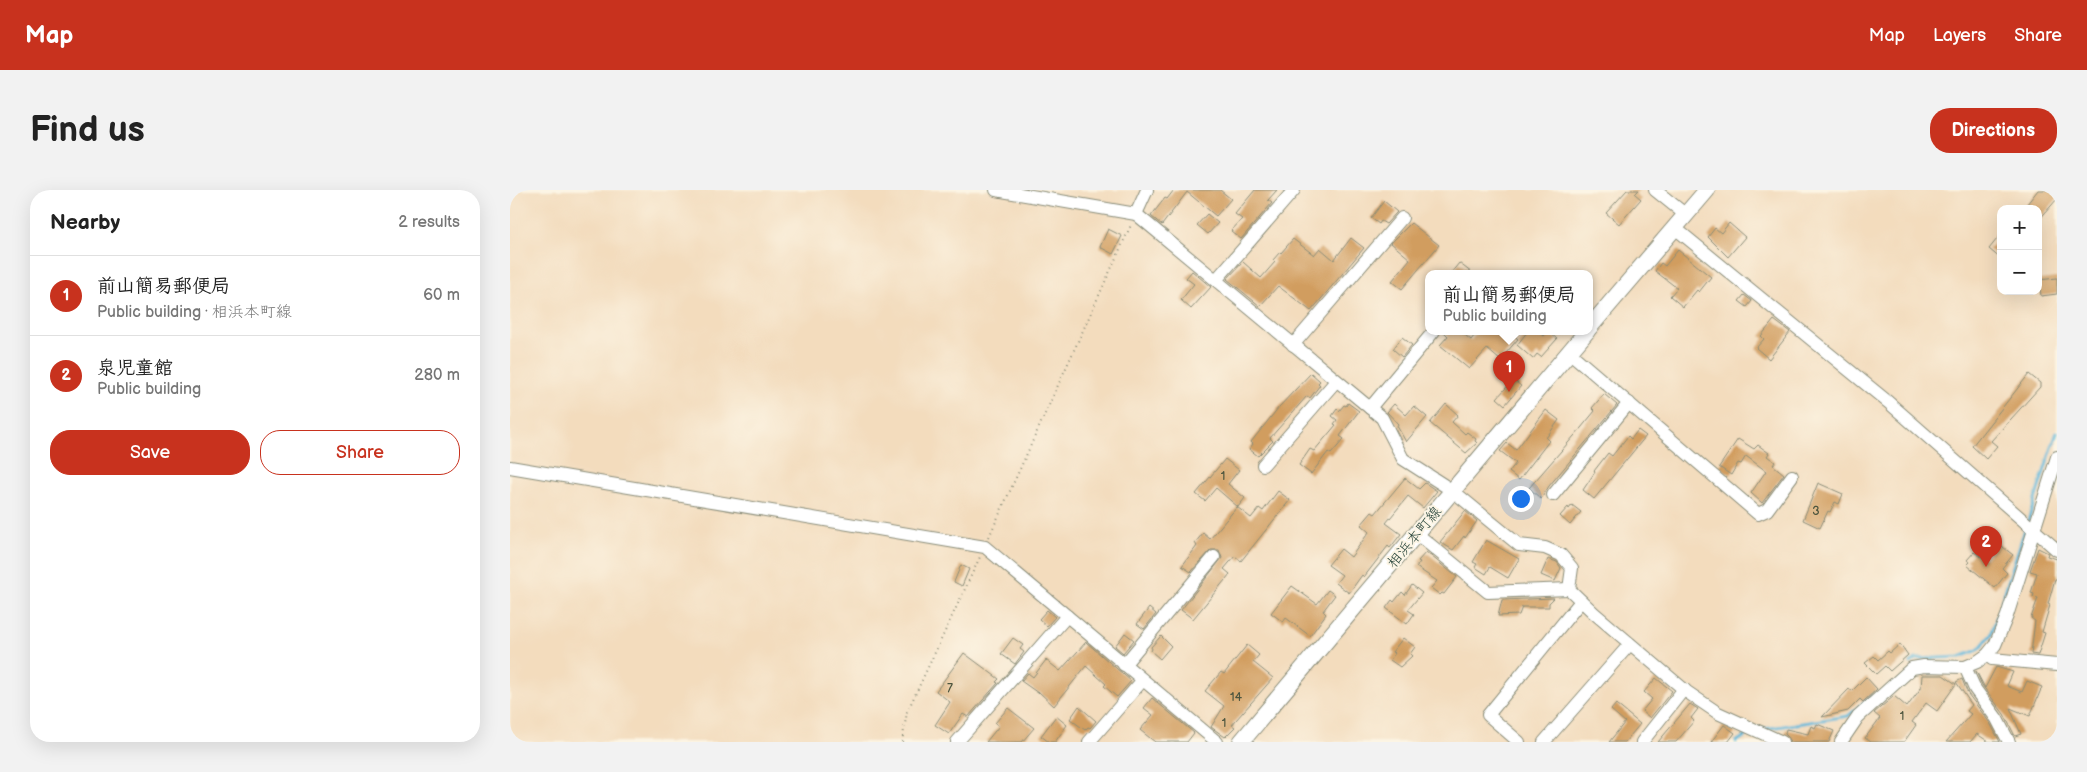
<!DOCTYPE html>
<meta charset="utf-8">
<style>
:root{--surface:#fff;--page:#f2f2f2;--text:#222;--muted:#767676;--line:#e0e0e0;--accent:#c8321e}
body{margin:0;font-family:"Balsamiq Sans","Klee One",sans-serif;background:var(--page);color:var(--text)}
.controls{position:absolute;right:15px;top:15px;display:grid;overflow:hidden;border-radius:10px;box-shadow:0 5px 20px #0002}
.controls button{width:45px;height:45px;display:grid;place-items:center;padding:0;border:0;border-bottom:1px solid var(--line);background:var(--surface);color:var(--text);font:25px sans-serif}
.you{position:absolute;left:1010px;top:308px;width:18px;height:18px;margin:-12px;border:4px solid #fff;border-radius:50%;background:#1a73e8;box-shadow:0 0 0 8px #1a73e833}
.badge{display:grid;place-items:center;width:32px;height:32px;border-radius:50%;background:var(--accent);color:#fff;font-size:16px;font-weight:700}
.pin{position:absolute;translate:-50% -41px;filter:drop-shadow(0 1px 2px #0008)}
.pin::after{content:'';position:absolute;top:26px;width:18px;height:15px;background:inherit;clip-path:polygon(0 0,100% 0,50% 100%)}
.popup{position:absolute;left:915px;top:80px;width:168px;height:65px;box-sizing:border-box;display:grid;place-content:center;border-radius:10px;background:var(--surface);filter:drop-shadow(0 1px 4px #0005);font-size:16px;white-space:nowrap;color:var(--muted)}
.popup b{font-size:19px;color:var(--text)}
.popup::after{content:'';position:absolute;left:50%;top:100%;margin-left:-10px;border:10px solid transparent;border-top-color:var(--surface)}
.list{margin:0;padding:0;list-style:none}
h2{display:flex;justify-content:space-between;align-items:center;height:65px;margin:0;padding:0 20px;font-size:21px}
h2 small{font-size:16px;font-weight:400;color:var(--muted)}
.list li{display:grid;grid-template-columns:32px 1fr auto;gap:15px;align-items:center;box-sizing:border-box;height:80px;padding:0 20px;border-top:1px solid var(--line)}
.list b{display:block;font-size:19px;white-space:nowrap}
.list p{margin:0;font-size:16px;white-space:nowrap;color:var(--muted)}
.list em{font-size:16px;font-style:normal;color:var(--muted)}
.actions{display:flex;gap:10px;padding:15px 20px}
.actions a{flex:1;padding:11px 0;border:1px solid var(--accent);border-radius:20px;text-align:center;font-size:18px;color:var(--accent)}
.actions .main{background:var(--accent);color:#fff}
.map{position:relative;flex:none;width:1547px;height:552px;overflow:hidden;border-radius:20px}
header{display:flex;align-items:center;gap:30px;box-sizing:border-box;height:70px;padding:0 25px;background:var(--accent);color:#fff}
header strong{font-size:24px}
nav{display:flex;gap:28px;margin-inline-start:auto;font-size:18px}
.intro{display:flex;align-items:center;justify-content:space-between;box-sizing:border-box;height:120px;padding:0 30px}
h1{margin:0;font-size:35px}
.button{padding:12px 22px;border-radius:20px;background:var(--accent);color:#fff;font-size:18px;font-weight:700}
main{display:flex;gap:30px;padding:0 30px}
aside{flex:1;background:var(--surface);border-radius:20px;box-shadow:0 5px 20px #0002}
.map>svg:first-child{display:block}
</style>
<header>
<strong>Map</strong>
<nav><a>Map</a><a>Layers</a><a>Share</a></nav>
</header>
<div class="intro"><h1>Find us</h1><a class="button">Directions</a></div>
<main>
<aside>
<h2>Nearby<small>2 results</small></h2>
<ul class="list">
<li><span class="badge">1</span><div><b>前山簡易郵便局</b><p>Public building · 相浜本町線</p></div><em>60 m</em></li>
<li><span class="badge">2</span><div><b>泉児童館</b><p>Public building</p></div><em>280 m</em></li>
</ul>
<div class="actions"><a class="main">Save</a><a>Share</a></div>
</aside>
<div class="map">
<svg width="1547" height="552" viewBox="0 0 1547 552">
<rect width="100%" height="100%" fill="#fcf5e5"/>
<filter id="ink" filterUnits="userSpaceOnUse"><feTurbulence type="fractalNoise" baseFrequency=".02" numOctaves="2"/><feDisplacementMap in="SourceGraphic" scale="10" xChannelSelector="R" yChannelSelector="G"/><feConvolveMatrix kernelMatrix="1 2 1 2 8 2 1 2 1" color-interpolation-filters="sRGB"/></filter>
<filter id="wash" filterUnits="userSpaceOnUse"><feTurbulence type="fractalNoise" baseFrequency=".0096" numOctaves="4" result="noise"/><feDisplacementMap in="SourceGraphic" scale="20" xChannelSelector="R" yChannelSelector="G"/><feGaussianBlur stdDeviation="1.12" result="paint"/><feColorMatrix in="noise" values="0 0 0 0 0 0 0 0 0 0 0 0 0 0 0 0 0 1.4 0 .05"/><feComposite in="paint" operator="in"/></filter>
<g filter="url(#wash)">
<rect width="100%" height="100%" fill="#f3dcbd"/>
<g fill="none" stroke-linecap="round" stroke-linejoin="round">
<g stroke="#5cb6da" stroke-width="3">
<path d="M1518,331L1547,242"/>
<path d="M1401,473L1406,469L1450,467L1468,460L1481,445L1516,336"/>
<path d="M1254,539L1338,526L1362,506"/>
<path d="M1226,552L1240,543"/>
</g>
</g>
<g id="blocks">
<g fill="#d19d5e">
<path d="M664,0H710L721,9L706,26L677,2L652,35L641,26L655,8L657,9Z"/>
<path d="M745,0H767L758,10L762,13L731,49L721,41L732,29L725,24Z"/>
<path d="M1117,0H1129L1125,4L1131,9L1109,34L1096,23Z"/>
<path d="M1528,0H1547V9L1528,31V19H1513Z"/>
<path d="M874,11L887,22L876,34L871,31L869,34L861,28Z"/>
<path d="M697,24L708,33L698,44L687,35Z"/>
<path d="M901,33L929,55L892,99L882,91L900,69L881,53Z"/>
<path d="M1219,33L1235,47L1218,67L1198,47L1205,38L1211,43Z"/>
<path d="M598,39L612,46L603,64L590,57Z"/>
<path d="M1491,44V69L1479,59Z"/>
<path d="M841,48L854,58L801,121L768,96L750,116L717,89L733,72L751,88L765,72L763,70L770,62L771,63L783,49L804,65L810,58L824,70Z"/>
<path d="M1168,60L1201,87L1189,102L1187,100L1173,117L1160,106L1167,98L1145,81L1151,73L1155,76Z"/>
<path d="M949,73L962,83H941Z"/>
<path d="M682,81L701,97L681,119L671,110L684,94L676,88Z"/>
<path d="M1547,88V104L1531,106L1529,90Z"/>
<path d="M1234,105L1242,111L1237,117L1229,111Z"/>
<path d="M1264,130L1280,142L1259,169L1246,158L1254,149L1251,146Z"/>
<path d="M933,141H950L961,150L968,141H998L1008,149L990,170L977,159L959,179L930,155L938,146Z"/>
<path d="M1018,141H1028L1034,146L1038,141L1047,149L1031,167L1027,164L1023,169L1007,155Z"/>
<path d="M892,147L902,155L892,167L883,159Z"/>
<path d="M801,183L810,191L808,193L810,195L800,208L797,206L760,248L763,251L748,266L739,259L743,254L741,252L769,217Z"/>
<path d="M1519,184L1530,193V197L1481,251L1487,256L1476,269L1462,256Z"/>
<path d="M1003,190L1011,196L995,215L987,208Z"/>
<path d="M1094,204L1107,215L1039,296L1031,309L1019,298L1071,238L1085,221L1082,218Z"/>
<path d="M838,213L849,221L830,246L834,249L821,264L818,262L801,284L789,275L800,259L804,261L826,235L824,234L827,230L822,226L827,219L829,221L834,215L836,216Z"/>
<path d="M884,214L896,225L904,216L917,227L896,252L887,236L888,234L877,222Z"/>
<path d="M936,214L948,225L942,232L955,244L957,242L966,249L965,251L967,253L956,263L920,233Z"/>
<path d="M1036,220L1049,230L1036,248L1039,251L1009,290L999,282L1006,273L990,261L997,253L1006,260Z"/>
<path d="M1128,240L1136,246L1084,309L1073,300L1085,282L1084,281L1098,263L1102,266L1118,246L1121,249Z"/>
<path d="M1228,249L1244,259L1248,255L1259,263L1257,266L1265,272L1263,275L1274,284L1252,313L1241,303L1256,281L1236,266L1231,274L1228,273L1221,285L1209,277Z"/>
<path d="M715,269L729,280L718,294L735,308L728,317L706,298L695,311L686,304Z"/>
<path d="M895,288L909,299L915,293L927,301L913,318L898,306L876,333L891,344L880,358L878,356L854,387L852,385L839,403L826,393L832,385L818,375L831,359L841,367L859,342L851,335L862,322L865,324Z"/>
<path d="M1308,293L1333,304L1329,314L1325,312L1320,322L1318,321L1310,338L1293,330Z"/>
<path d="M768,301L780,310L731,371L725,366L714,379L720,384L683,429L671,420L712,368L709,360H701L681,382L672,376L687,356L685,353L693,343L700,349L727,317L741,328L749,318L753,321Z"/>
<path d="M1062,315L1071,322L1060,335L1050,326L1058,317L1059,319Z"/>
<path d="M955,321L967,331L955,348L954,346L943,360L930,352Z"/>
<path d="M976,350L1009,369L998,388L980,377L976,384L965,377L967,374L963,372Z"/>
<path d="M1488,353L1503,365L1492,378L1497,383L1485,398L1457,375L1460,372L1457,370L1464,362L1475,369Z"/>
<path d="M1528,358L1538,363L1537,366L1547,369V389H1545L1538,414L1540,415L1532,442L1535,443L1528,465L1521,464L1525,431L1521,428L1528,408L1523,407L1524,404L1521,403L1527,383L1520,381Z"/>
<path d="M916,362L947,387L934,404L932,403L930,405L921,398L927,391L906,377L910,372L908,371Z"/>
<path d="M1038,369L1047,372L1051,378L1045,391L1031,385Z"/>
<path d="M451,375L459,379L452,396L444,392Z"/>
<path d="M902,395L912,403L898,420L904,424L897,434L876,418L882,410L884,412L892,402L895,405Z"/>
<path d="M782,396L807,414L818,400L825,405L813,421L816,424L800,446L776,428L773,432L761,423Z"/>
<path d="M1044,408L1039,413V417H1012L1009,425L988,426L992,410Z"/>
<path d="M639,418L646,424L634,439L627,434Z"/>
<path d="M537,420L545,427L537,436L529,429Z"/>
<path d="M615,443L624,450L613,463L605,456Z"/>
<path d="M651,446L661,456L650,469L641,461L642,459L641,457Z"/>
<path d="M503,448L513,455L510,459L514,462L505,474L491,464Z"/>
<path d="M893,448L905,457L900,464L902,466L890,477L880,470L885,463L882,462Z"/>
<path d="M576,452L621,491L607,507L594,496L596,494L576,476L544,516L529,502L528,503L511,491L518,483L523,487L536,470L550,481Z"/>
<path d="M1390,454L1398,465L1380,481L1375,476L1366,484L1355,473L1364,466L1368,470L1378,461L1380,463Z"/>
<path d="M737,455L749,465L743,472L763,488L726,530L722,535L725,537L715,547L701,537L714,516L695,501L711,482L714,484Z"/>
<path d="M454,463L489,489L486,492L488,493L458,527L453,524L439,544L425,535L440,512L426,501Z"/>
<path d="M1486,477L1503,482L1497,496L1512,502L1517,491L1532,497L1520,526L1500,518L1511,544L1505,546L1494,524L1472,495L1466,481L1475,498Z"/>
<path d="M1412,485H1433L1446,494L1427,521L1416,513L1402,532L1406,535L1394,552H1361L1355,548L1370,528L1364,523L1384,506L1397,517L1411,498Z"/>
<path d="M1356,487L1367,499L1353,512L1350,509L1338,521L1312,527L1339,499L1342,501Z"/>
<path d="M1146,488L1162,501L1140,528L1132,521L1142,509L1134,502Z"/>
<path d="M1452,489L1458,504L1480,533L1490,552H1479L1467,544L1460,552H1436L1461,524L1457,521L1462,515L1446,492Z"/>
<path d="M642,508L684,543L677,552H645L630,540L643,525L634,518Z"/>
<path d="M1106,514L1130,534L1115,552H1099L1115,532L1101,520Z"/>
<path d="M1180,514L1188,519L1181,528L1184,531L1166,552H1148Z"/>
<path d="M569,516L586,531L580,538L578,537L575,540L560,529Z"/>
<path d="M498,518L524,538L512,552H476L489,536L485,533Z"/>
<path d="M546,526L557,535L545,552H539L531,546Z"/>
<path d="M1307,534L1324,541L1319,552H1280L1279,548L1275,544L1276,539L1298,544L1301,536L1305,538Z"/>
<path d="M1214,535L1225,543L1218,552H1201Z"/>
</g>
</g>
</g>
<g filter="url(#ink)">
<use href="#blocks" fill-opacity="0" stroke="#898c78" stroke-width="1"/>
<g fill="none" stroke-linecap="round" stroke-linejoin="round">
<g stroke="#898c78" stroke-width="14">
<g id="minor">
<path d="M486,0L626,24L872,228L893,269L943,301L1009,355L1035,358L1051,365L1062,378L1059,399L1084,423L1177,502L1208,523L1272,552"/>
<path d="M1145,0L1176,25"/>
<path d="M626,24L637,0"/>
<path d="M1165,38L1378,212L1547,360"/>
<path d="M706,90L784,0"/>
<path d="M783,155L892,28"/>
<path d="M1059,162L1248,324L1257,320L1282,286"/>
<path d="M860,218L924,141"/>
<path d="M753,275L826,191"/>
<path d="M0,277L475,357L707,552"/>
<path d="M1043,305L1119,213"/>
<path d="M907,344L978,402L1059,399"/>
<path d="M1477,465L1482,469L1547,475"/>
<path d="M614,475L704,367"/>
<path d="M1455,477L1465,499L1487,529L1499,552"/>
<path d="M447,552L557,426"/>
<path d="M579,552L632,491"/>
<path d="M1009,552L978,525L1071,411"/>
<path d="M1034,552L1120,454"/>
<path d="M1132,552L1174,499"/>
<path d="M1331,552L1348,527L1402,478L1414,476L1455,477L1467,472L1477,465L1485,455L1497,426L1547,267"/>
</g>
</g>
<g stroke="#898c78" stroke-width="18">
<g id="major">
<path d="M1079,138L1197,0"/>
<path d="M731,552L1077,141"/>
</g>
</g>
<g stroke="#898c78" stroke-width="2" stroke-dasharray="1 4" stroke-linecap="butt">
<path d="M479,347L621,35"/>
<path d="M392,552L397,522L470,367"/>
</g>
<use href="#minor" stroke="#fff" stroke-width="12"/>
<use href="#major" stroke="#fff" stroke-width="16"/>
</g>
</g>
<g text-anchor="middle" stroke-width="4" stroke-linejoin="round" paint-order="stroke">
<g font-size="12" fill="#4c553e">
<text x="713" y="290">1</text>
<text x="1306" y="325">3</text>
<text x="440" y="502">7</text>
<text x="726" y="511">14</text>
<text x="1392" y="530">1</text>
<text x="714" y="537">1</text>
</g>
<g font-size="15" fill="#1f3d34" stroke="#fcf5e5">
<text transform="translate(904 347) rotate(-50)" y="5">相浜本町線</text>
</g>
</g>
</svg>
<div class="controls">
<button>+</button>
<button>−</button>
</div>
<div class="you"></div>
<div class="pin badge" style="left:999px;top:202px">1</div>
<div class="popup"><b>前山簡易郵便局</b>Public building</div>
<div class="pin badge" style="left:1476px;top:377px">2</div>
</div>
</main>
